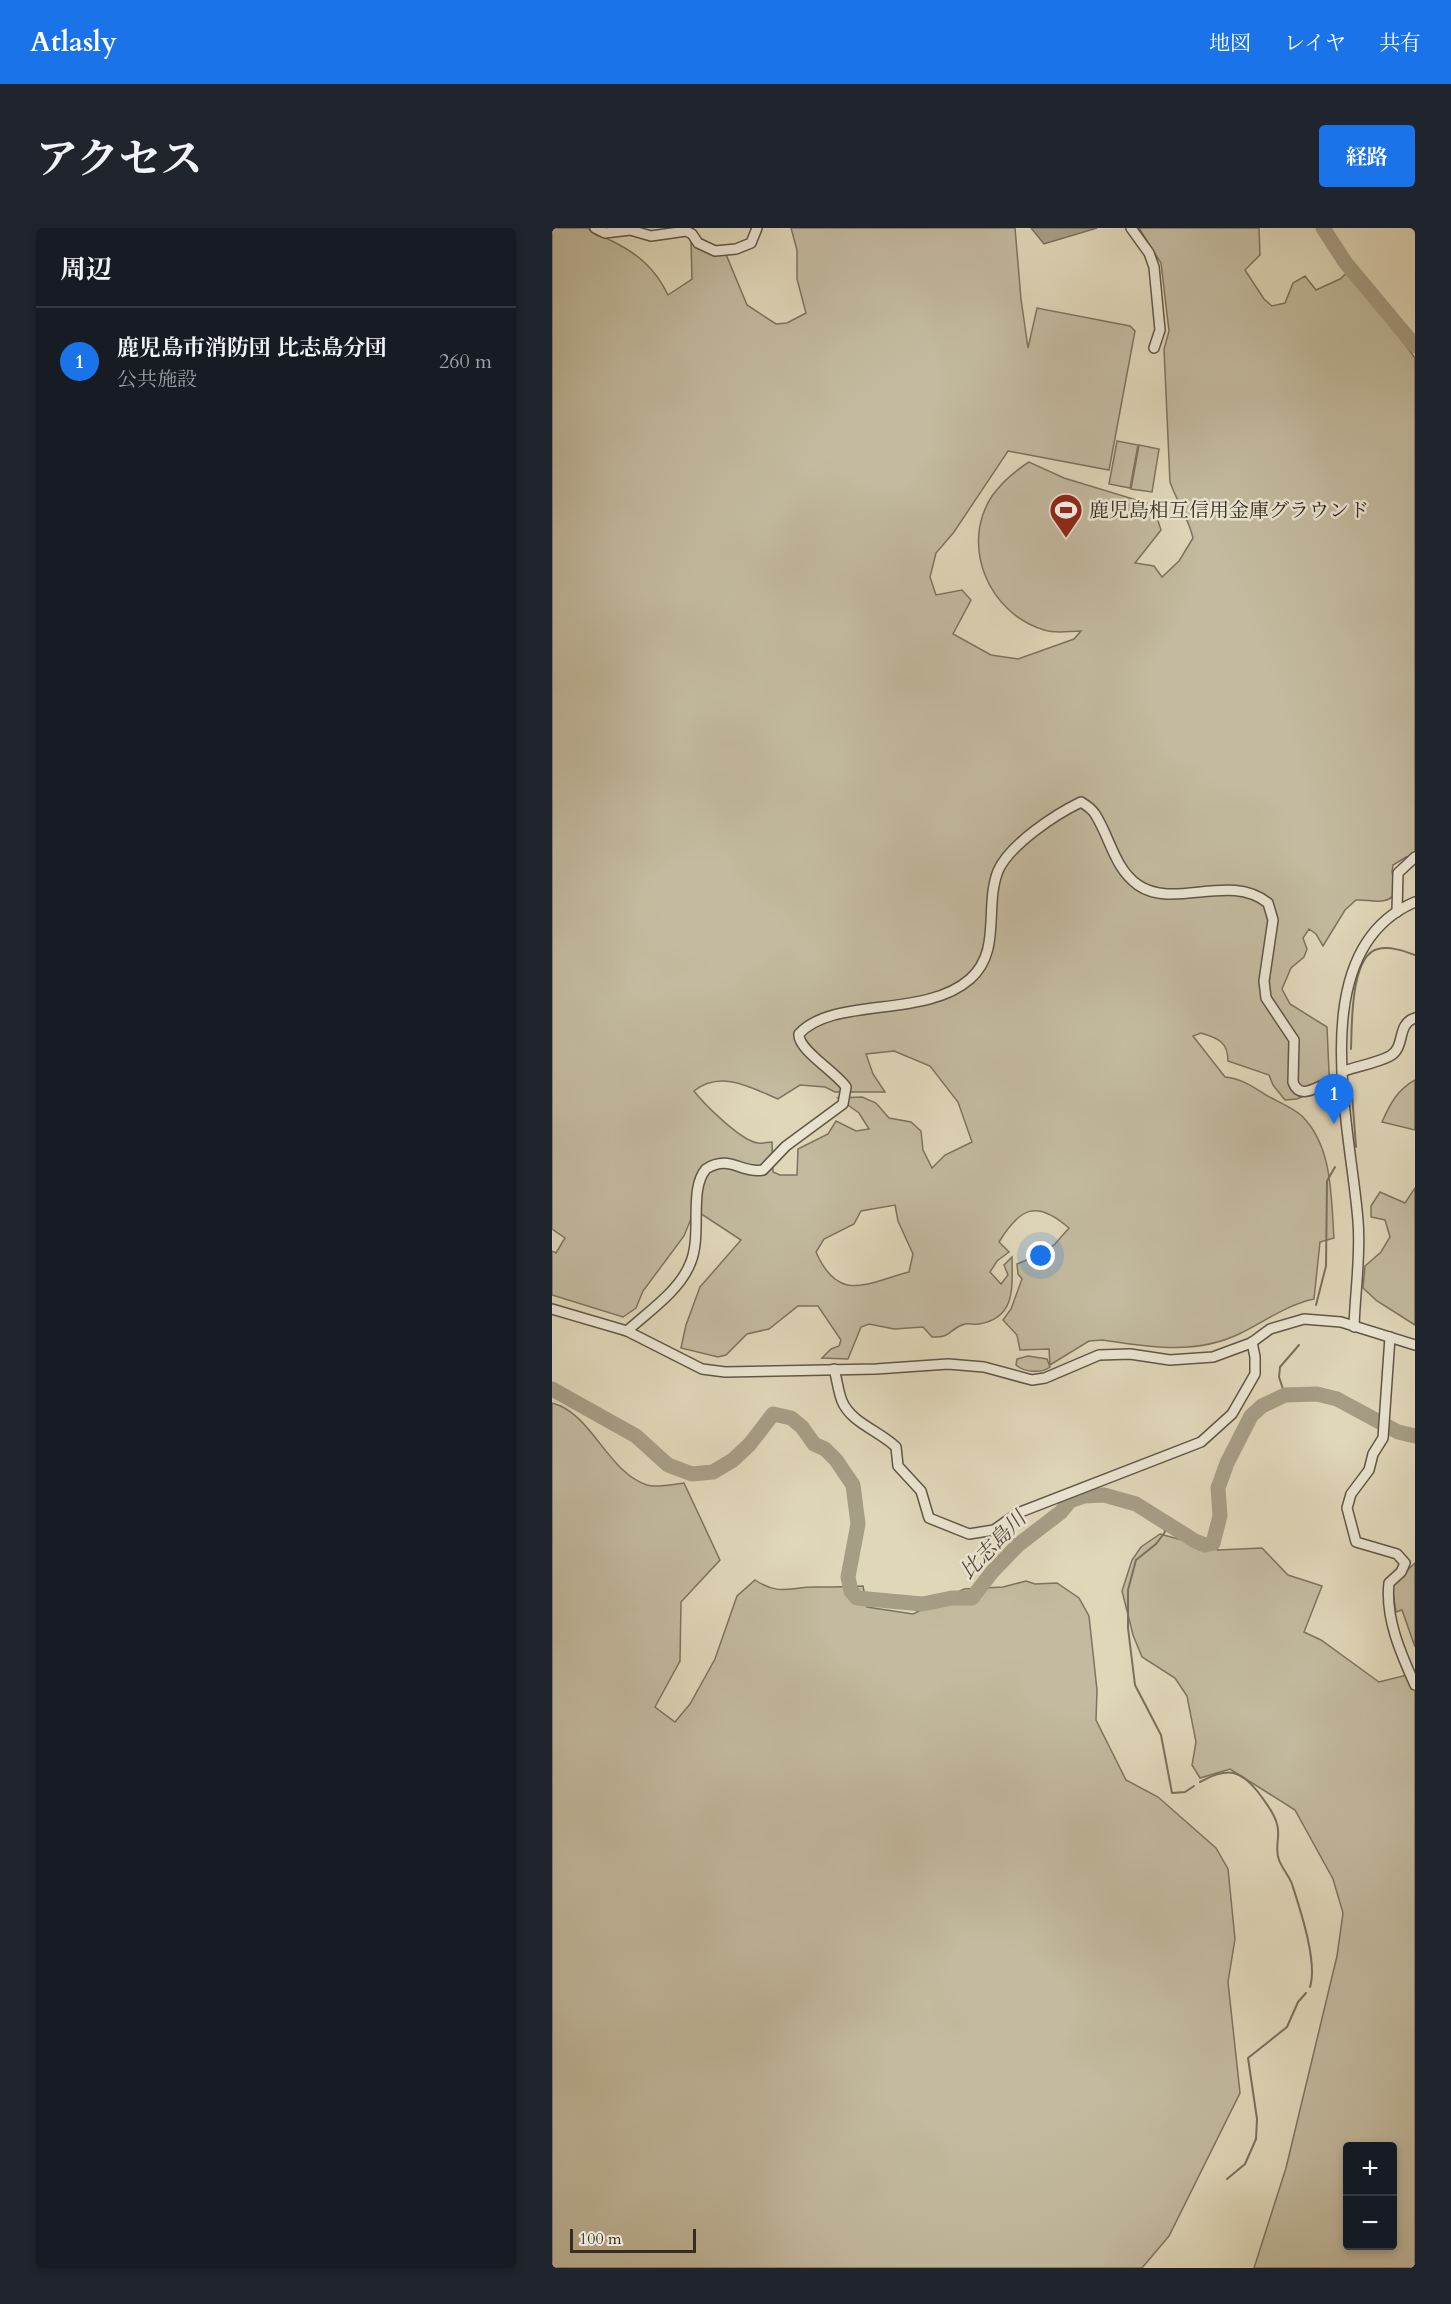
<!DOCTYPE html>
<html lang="ja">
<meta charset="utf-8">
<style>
:root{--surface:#171b24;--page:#20242c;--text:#f1f3f6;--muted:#9ea1a6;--line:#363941;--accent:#1a73e8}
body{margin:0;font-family:Cardo,"Noto Serif JP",serif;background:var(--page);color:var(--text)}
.controls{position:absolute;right:18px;bottom:18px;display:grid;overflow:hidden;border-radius:6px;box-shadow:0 3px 9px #0003}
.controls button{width:54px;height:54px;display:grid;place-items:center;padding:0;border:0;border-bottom:2px solid var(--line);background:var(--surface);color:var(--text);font:30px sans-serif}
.scale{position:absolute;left:18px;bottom:15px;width:126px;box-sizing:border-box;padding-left:6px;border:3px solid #362c21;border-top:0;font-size:16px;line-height:21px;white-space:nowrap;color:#362c21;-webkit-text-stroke:4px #ebe5d2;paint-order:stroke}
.you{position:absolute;left:489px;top:1028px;width:21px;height:21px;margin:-15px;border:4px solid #fff;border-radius:50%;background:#1a73e8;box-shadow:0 0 0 9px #1a73e833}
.badge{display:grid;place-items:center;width:39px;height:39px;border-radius:50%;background:var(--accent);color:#fff;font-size:20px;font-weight:700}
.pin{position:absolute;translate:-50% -50px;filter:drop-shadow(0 2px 3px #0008)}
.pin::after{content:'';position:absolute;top:32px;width:21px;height:18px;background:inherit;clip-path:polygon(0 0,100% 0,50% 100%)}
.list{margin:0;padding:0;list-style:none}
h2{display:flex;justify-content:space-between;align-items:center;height:78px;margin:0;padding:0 24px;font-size:26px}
h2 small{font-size:20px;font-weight:400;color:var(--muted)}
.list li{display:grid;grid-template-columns:39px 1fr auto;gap:18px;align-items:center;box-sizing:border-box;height:108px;padding:0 24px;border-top:2px solid var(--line)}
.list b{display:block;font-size:22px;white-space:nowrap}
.list p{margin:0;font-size:20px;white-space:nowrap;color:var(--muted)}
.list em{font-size:20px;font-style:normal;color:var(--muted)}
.map{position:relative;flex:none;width:863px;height:2040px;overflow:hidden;border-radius:6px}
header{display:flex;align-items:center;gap:36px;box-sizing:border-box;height:84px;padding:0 30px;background:var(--accent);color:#fff}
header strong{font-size:28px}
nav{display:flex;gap:33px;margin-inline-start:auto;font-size:21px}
.intro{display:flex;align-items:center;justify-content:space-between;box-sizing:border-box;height:144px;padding:0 36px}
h1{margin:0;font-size:42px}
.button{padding:15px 27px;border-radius:6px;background:var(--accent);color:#fff;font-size:21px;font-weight:700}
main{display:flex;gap:36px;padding:0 36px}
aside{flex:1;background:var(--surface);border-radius:6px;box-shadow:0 3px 9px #0003}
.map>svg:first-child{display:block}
</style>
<header>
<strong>Atlasly</strong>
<nav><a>地図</a><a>レイヤ</a><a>共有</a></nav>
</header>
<div class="intro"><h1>アクセス</h1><a class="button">経路</a></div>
<main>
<aside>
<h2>周辺<small></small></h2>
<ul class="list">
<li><span class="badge">1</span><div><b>鹿児島市消防団 比志島分団</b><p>公共施設</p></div><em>260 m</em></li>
</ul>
</aside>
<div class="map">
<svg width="863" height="2040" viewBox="0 0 863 2040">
<rect width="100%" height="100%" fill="#e0d7b9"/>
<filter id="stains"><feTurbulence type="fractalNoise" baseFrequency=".00333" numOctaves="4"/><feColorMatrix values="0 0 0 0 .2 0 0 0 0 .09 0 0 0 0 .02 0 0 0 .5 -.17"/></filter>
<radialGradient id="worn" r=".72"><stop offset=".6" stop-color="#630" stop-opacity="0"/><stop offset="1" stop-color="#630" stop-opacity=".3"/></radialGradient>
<g fill="#c3ba9f" stroke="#7c7360" stroke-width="1.5" fill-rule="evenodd">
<path d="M0,0H36C43,9 50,8 60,13C86,26 103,40 116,67L140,51L139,15L156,21L171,19L195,77L224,96L235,95L254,85L245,51V22L239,0H463L469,71L476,120L485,80L578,98L583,103L557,242L456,223L402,304L384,325L378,349L384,367L410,362L419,372L401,406L439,427L466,431L522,411L529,403C517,403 504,406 492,402C436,385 408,317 440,268C450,254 463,243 477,234L512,250L601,277L609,302L583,335L602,338L610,349L627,333L641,310C636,289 625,274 618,254L612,121L617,103L609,35L587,0H707L708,27L693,42L712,71L720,78L733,75L741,55L753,48L764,62L788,51L798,42L863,130V628L854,629L841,637L840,644L844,664C835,679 818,671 804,672L793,682L771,718L764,706L757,701L751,710L755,721L752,729L739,740L730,761L738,776L775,799L778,867L770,860L745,871L733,872L721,857L717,847L676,833C676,814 666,810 649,805L641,808L673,849C690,851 700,858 714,867C726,874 740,879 750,888C781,919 779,969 782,1010L768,1014L762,1071C734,1077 712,1094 687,1106C643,1127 598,1119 551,1112L537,1113L498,1137L497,1121L468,1122L465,1107L451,1092L459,1081L470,1051L466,1046L465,1036L489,1026L503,1016L517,1000C484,971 468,980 447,1014L457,1024L445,1033L438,1044L449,1056L456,1047L452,1037L460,1029C460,1057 465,1090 427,1096C423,1097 417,1095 413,1096C397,1100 401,1110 380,1109L371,1099L342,1101L317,1096L309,1099L296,1131L270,1130L279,1121L287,1118L289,1112L266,1078H246L217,1101L195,1106L174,1127L166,1129L129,1120L134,1097L148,1059L189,1012L151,987L141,986L132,1008L91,1063L84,1080L71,1089L0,1067V1023L4,1025L13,1010L0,1001ZM342,823L378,838L406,874L420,914L393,927L380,940L371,922L369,903L359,894L337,890L324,875L310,869L286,870L307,885L317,901L304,903L284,893L276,906L246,921L245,947H228L221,944L220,914C216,914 210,916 206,915C189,913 152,876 142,863C168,842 198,859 226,871L248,857L273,859L283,864H333L321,846L314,826ZM343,977L346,993L361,1026L357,1044C314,1055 287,1076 264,1024L272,1011L302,996L309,983Z"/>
<path d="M565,213L586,217L578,260L557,256Z"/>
<path d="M587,217L607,221L600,264L579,261Z"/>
<path d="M863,852V902L830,894C838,876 845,862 863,852Z"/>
<path d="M863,960V1097L825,1073L811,1060L813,1038L829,1024L838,1009L833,992L819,989V978L828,964L853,975Z"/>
<path d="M476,1128L495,1131L498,1139C489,1146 472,1144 464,1137L465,1131Z"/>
<path d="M0,1175C40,1185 55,1244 95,1257C105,1260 122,1256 132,1255L168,1332L129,1374L128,1433L103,1479L123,1494L138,1476L163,1431L185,1368L203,1352C227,1368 238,1359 263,1359C279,1359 295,1359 311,1358L315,1379L361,1386L412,1361L451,1359L474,1353L483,1356L505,1355L527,1370L537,1388L545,1462L544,1492L574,1552L606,1569L664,1620L676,1641L683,1711L676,1754L688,1865L617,2008L590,2040H0Z"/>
<path d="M608,1306L666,1322L710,1320L736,1347L770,1358L752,1404L769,1412L827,1454L863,1445V2040H702L734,1940L785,1728L791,1685L781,1651L743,1582L678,1541L648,1550L640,1537L644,1514L635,1468L623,1450L590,1429L581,1407L570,1363L580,1332L589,1319ZM796,1918H840V2018H796Z"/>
<path d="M863,1335V1419L850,1382L844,1384L840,1357Z"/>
</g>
<path fill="#a69d85" stroke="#79705d" stroke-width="1.5" d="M479,0H545L492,16Z"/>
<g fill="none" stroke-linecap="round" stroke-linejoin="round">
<g stroke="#79705d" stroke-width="2">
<path d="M799,821C800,799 798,727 826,721C838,718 852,723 863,727"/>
<path d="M800,866L804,919"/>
<path d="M764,1077L774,1038L775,953L783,939"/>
<path d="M733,1167L727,1149L728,1139L747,1117"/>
<path d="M611,1294L613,1304L604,1316L584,1332L576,1362V1400L583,1457L609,1507L620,1565L633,1564L642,1558"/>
<path d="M648,1554C677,1538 690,1542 709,1568C715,1576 722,1585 725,1596C729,1608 722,1620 727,1632C730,1640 737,1648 740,1656C748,1681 766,1734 758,1759"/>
<path d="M675,1951L693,1936L704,1911L705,1891L696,1830L735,1799L746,1774L754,1765"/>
</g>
<g stroke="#a69d85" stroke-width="15">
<path d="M771,0L793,34L863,118"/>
<path d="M0,1161L84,1208L116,1237L140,1246L161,1244L181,1232L198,1216L221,1186L239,1190L250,1199L262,1216L273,1221L284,1232L301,1257L306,1296L296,1349L299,1363L305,1370L370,1376L400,1370H420L440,1344L466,1317L509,1284L518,1273L532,1268L552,1267L584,1276L643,1313L653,1317L661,1315L668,1288L666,1260L675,1235L699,1188L710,1178L733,1167L765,1166L785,1171L846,1204L863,1208"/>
</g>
<g stroke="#605747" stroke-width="12">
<g id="minor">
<path d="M43,0L53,5L78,2L99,8L134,3L140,6L146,15L163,23L184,21L199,15L205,0"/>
<path d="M579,0L597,25L602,39L608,102L602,120"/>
<path d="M845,684L846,645L863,629"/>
<path d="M792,843C806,838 825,835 838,828C854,819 844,796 863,790"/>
<path d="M0,1081L75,1103L150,1141L173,1144L324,1141L396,1136L432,1139L480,1152L493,1150L547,1127L578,1126L618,1132L661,1129L699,1115L718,1101L752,1091L789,1094L863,1117"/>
<path d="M802,1099C803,1064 809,1028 806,993C799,900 750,722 863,674"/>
<path d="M75,1103C97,1083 127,1063 138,1036C151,1007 136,962 154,941C178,926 189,946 211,942L234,918L291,876L294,859C284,844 245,821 247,806C281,768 373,791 418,751C450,723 432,679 446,643C458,616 504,586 529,574C534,577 540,581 543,586C558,609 562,640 586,657C622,682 678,644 716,675L721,692L712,753L714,770L742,812L741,854C747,871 761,861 773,856L793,869"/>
<path d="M838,1109L831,1210L821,1226L817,1242L799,1266L795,1280L804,1314L845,1326L853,1335L849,1344L837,1355C833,1390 849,1426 863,1457"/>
<path d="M282,1141C285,1151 286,1163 290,1173C299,1195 328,1203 344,1219L346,1238L369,1263L377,1290L417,1306L442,1302L466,1285L649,1214L680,1186L703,1146V1129L700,1114"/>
</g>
</g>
<use href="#minor" stroke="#ebe5d2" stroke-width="9"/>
</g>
<defs>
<g id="stadium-pin" transform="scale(1.725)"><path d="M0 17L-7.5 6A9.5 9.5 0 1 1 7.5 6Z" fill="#8f2418" stroke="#ebe5d2"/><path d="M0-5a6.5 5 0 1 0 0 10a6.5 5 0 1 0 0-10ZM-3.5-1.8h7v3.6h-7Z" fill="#fff"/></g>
</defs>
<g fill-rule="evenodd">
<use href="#stadium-pin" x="514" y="282"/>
</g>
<g text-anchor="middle" stroke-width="5" stroke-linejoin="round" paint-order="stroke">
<g font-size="20" fill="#362c21" stroke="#ebe5d2" text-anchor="start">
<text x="537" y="289">鹿児島相互信用金庫グラウンド</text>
</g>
<g font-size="21" font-style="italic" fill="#52483a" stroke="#ebe5d2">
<text transform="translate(441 1317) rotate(-46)" y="7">比志島川</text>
</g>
</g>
<rect width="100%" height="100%" filter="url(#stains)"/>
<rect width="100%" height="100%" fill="url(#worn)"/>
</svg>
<div class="controls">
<button>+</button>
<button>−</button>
</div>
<div class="scale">100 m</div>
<div class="you"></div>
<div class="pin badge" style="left:782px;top:896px">1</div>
</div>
</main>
